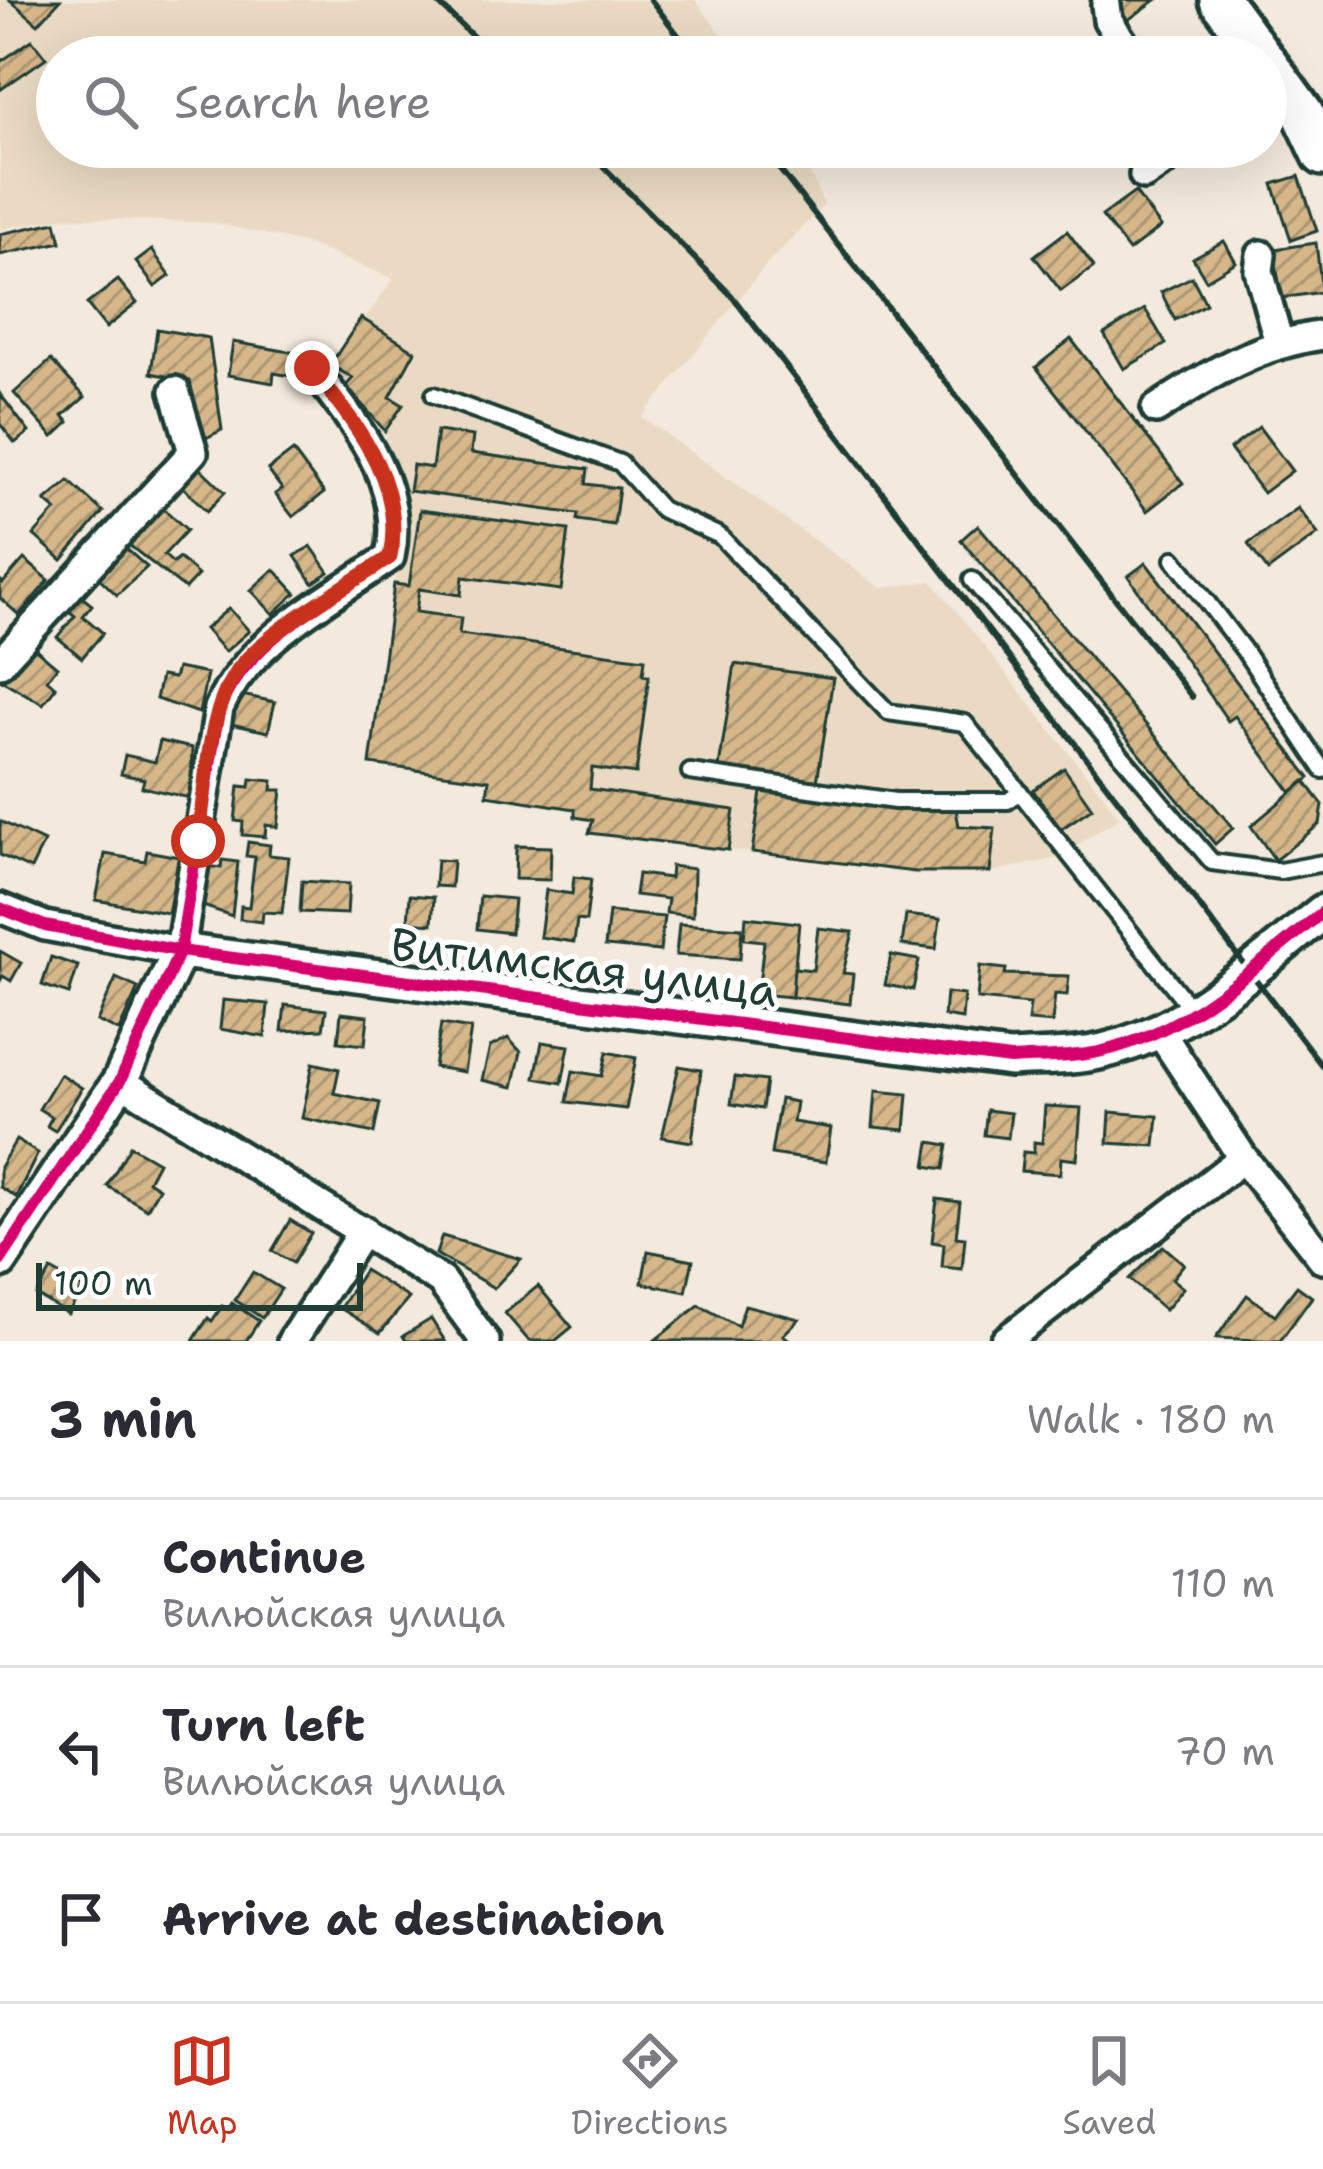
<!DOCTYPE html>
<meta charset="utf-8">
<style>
:root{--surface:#fff;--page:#f2f2f3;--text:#2b2b33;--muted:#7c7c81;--line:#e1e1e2;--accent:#c8321e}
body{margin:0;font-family:"Shantell Sans",sans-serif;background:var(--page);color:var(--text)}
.scale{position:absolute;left:36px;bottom:30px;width:327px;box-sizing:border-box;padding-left:12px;border:6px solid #1f3d34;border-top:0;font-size:33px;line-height:42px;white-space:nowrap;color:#1f3d34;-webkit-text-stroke:9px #fff;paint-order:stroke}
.stop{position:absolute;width:36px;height:36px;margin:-27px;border:9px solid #c8321e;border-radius:50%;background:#fff}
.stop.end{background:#c8321e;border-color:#fff;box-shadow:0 3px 12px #0008}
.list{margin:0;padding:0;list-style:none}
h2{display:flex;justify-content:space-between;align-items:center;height:156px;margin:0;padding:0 48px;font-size:51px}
h2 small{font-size:39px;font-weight:400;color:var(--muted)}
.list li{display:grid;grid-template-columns:78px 1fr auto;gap:36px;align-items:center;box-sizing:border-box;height:168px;padding:0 48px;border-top:3px solid var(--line)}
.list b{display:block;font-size:45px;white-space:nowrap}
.list p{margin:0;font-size:39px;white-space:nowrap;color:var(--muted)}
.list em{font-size:39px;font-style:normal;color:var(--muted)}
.icon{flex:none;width:66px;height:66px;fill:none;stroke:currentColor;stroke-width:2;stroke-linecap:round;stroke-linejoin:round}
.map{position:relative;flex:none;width:1323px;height:1341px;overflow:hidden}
.search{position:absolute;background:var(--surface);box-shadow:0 12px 48px #0002;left:36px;right:36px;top:36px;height:132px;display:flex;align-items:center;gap:30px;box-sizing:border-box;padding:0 42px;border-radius:66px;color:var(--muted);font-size:45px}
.sheet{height:660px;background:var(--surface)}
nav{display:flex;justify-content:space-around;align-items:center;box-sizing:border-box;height:168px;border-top:3px solid var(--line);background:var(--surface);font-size:33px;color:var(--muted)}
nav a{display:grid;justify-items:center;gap:6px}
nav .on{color:var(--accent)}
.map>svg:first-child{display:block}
</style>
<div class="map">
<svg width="1323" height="1341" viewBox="0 0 1323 1341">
<defs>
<pattern id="building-hatch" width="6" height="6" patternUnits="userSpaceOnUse" patternTransform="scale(3)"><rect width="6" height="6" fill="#d6b78a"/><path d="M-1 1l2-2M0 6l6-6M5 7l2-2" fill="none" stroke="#ad9672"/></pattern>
</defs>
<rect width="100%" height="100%" fill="#f3e9dc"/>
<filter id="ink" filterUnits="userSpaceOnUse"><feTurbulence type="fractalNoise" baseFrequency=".00833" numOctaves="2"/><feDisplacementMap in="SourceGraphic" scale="24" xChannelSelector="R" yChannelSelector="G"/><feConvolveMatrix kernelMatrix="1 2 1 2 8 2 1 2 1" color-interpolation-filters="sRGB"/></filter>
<g filter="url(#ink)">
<path fill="#eadac3" d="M0,0H695L739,57H57V147H799L824,205L767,264L642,417L881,588L932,581L1120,817L1058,858L990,872H915L589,833L592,820L575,817V809L487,795L489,780L370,764L394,584L412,526L385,431L330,365L394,279L308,244L215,223L66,217L0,229Z"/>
<g fill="url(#building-hatch)" stroke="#1f3d34" stroke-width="3">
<path d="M10,0H60L38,24Z"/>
<path d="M1114,0H1156L1128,20Z"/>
<path d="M1208,35L1222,57H1179L1177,54Z"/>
<path d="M32,40L46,58L0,90V62Z"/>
<path d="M1299,176L1317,231L1291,240L1273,184Z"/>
<path d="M1135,192L1161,227L1129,251L1102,216Z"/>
<path d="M56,222L61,242L0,255V234Z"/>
<path d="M1067,231L1094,267L1061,291L1034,256Z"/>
<path d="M1224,241L1236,262L1206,280L1193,258Z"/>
<path d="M1316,243L1322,292L1281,298L1274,249Z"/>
<path d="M152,250L170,276L155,287L136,262Z"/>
<path d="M1192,277L1206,304L1175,320L1161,292Z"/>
<path d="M118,280L137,303L106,328L87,304Z"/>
<path d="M1145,309L1166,344L1124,369L1104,334Z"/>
<path d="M361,318L415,351L390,397L403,405L385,431L346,386L353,378L330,365Z"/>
<path d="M157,329L209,338L222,430L200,441L190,381L151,373Z"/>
<path d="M1071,339L1183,483L1147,511L1036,367Z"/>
<path d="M233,342L296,353L291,376L274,373L273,383L228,375Z"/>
<path d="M51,360L85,397L63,416L69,422L53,437L14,393Z"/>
<path d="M0,394L29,432L15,443L0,424Z"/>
<path d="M1259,427L1292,471L1263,493L1230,449Z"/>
<path d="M437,431L473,436L471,453L588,469L586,484L619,488L614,525L577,520L578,514L409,491L413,465L432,468Z"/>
<path d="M293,451L324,493L293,517L275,494L282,489L268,470Z"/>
<path d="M200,468L225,492L207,511L182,486Z"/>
<path d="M69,481L103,512L62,560L34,535L56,510L45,501Z"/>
<path d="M163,508L187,530L164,555L173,563L179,558L198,575L185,589L129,545Z"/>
<path d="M1298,508L1318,534L1268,571L1248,544Z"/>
<path d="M420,510L569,530L561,590L463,577L461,595L419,589L416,612L461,618L459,634L645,659L643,675L649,676L636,774L592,768L590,789L734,810L728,850L589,833L593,820L575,817V809L487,795L489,780L370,764L394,584L409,586Z"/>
<path d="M978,525L1233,828L1215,844L961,540Z"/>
<path d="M311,546L329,572L313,583L295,556Z"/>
<path d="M124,547L147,567L117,595L98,577Z"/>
<path d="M24,559L49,580L19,615L0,598V580L3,583Z"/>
<path d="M1146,563L1310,778L1291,792L1235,716L1228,721L1128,576Z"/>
<path d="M274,569L296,593L273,614L251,590Z"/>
<path d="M74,591L92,605L83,616L103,633L82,658L57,637L75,616L62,605Z"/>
<path d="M229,608L249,631L225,652L205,629Z"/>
<path d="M32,646L57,667L47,679L56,687L43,704L3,681Z"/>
<path d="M735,664L833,678L817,782L719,767Z"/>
<path d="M177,668L207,674L199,713L156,699L161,676L174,678Z"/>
<path d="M237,694L275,702L268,732L231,724Z"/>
<path d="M160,741L192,748L191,778L199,779L194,799L142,787L144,779L121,774L125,755L155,762Z"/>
<path d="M1064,768L1092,808L1061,829L1033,790Z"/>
<path d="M251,779L273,781L272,790H282L278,827L266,825L265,837L242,835L243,822L235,821L239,786L250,787Z"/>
<path d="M1305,781L1323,805L1320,824L1275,860L1251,826Z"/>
<path d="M761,792L894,809L956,810L959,826L995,828L990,872H915L752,852Z"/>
<path d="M0,821L44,842L31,869L0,855Z"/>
<path d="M248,842L270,845L269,855L289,857L282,913L263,912L262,922L240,919L241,906L249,907L255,857L246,856Z"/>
<path d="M516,846L551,847L550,880L515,879Z"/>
<path d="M147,851L179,857L168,913L96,900L105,854L145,861Z"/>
<path d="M222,860L238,862L232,916L203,906L208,866L221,868Z"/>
<path d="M437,860L453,861L451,887L435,886Z"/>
<path d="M671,866L694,869L693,916L666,913L668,899L635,895L638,874L670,878Z"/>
<path d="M574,877L591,879L586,921L577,920L574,942L540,937L546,890L572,894Z"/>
<path d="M302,881L349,884L347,914L300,912Z"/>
<path d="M410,895L434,897L432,924L408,922Z"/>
<path d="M480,896L514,899L511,933L477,929Z"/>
<path d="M609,912L664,917L660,951L605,946Z"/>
<path d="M906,915L940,919L936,949L902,945Z"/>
<path d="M746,917L799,923L792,997L758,994L764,941L744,939Z"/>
<path d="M679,924L742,928L740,959L676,955Z"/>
<path d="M818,928L853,932L843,973L853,974L850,1004L792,997L794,968L813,970Z"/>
<path d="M0,951L21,963L11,981L3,976L0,981Z"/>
<path d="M891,955L919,960L913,990L885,985Z"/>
<path d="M51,957L78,966L69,994L42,985Z"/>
<path d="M980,966L1006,969L1005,974L1069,976L1067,995L1055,994L1052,1023L1028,1021L1030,1004L977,999Z"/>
<path d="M116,978L138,988L119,1031L97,1021Z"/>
<path d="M946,993L964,995L962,1019L944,1016Z"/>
<path d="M223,1000L268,1004L265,1037L220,1029Z"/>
<path d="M285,1005L326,1010L323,1029L282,1031Z"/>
<path d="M341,1013L368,1016L365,1045L338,1042Z"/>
<path d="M441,1024L471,1029L464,1072L434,1067Z"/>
<path d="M508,1038L521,1052L513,1087L482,1080L490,1047Z"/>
<path d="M542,1042L569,1046L562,1083L535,1078Z"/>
<path d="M607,1052L636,1058L626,1109L567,1102L573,1071L602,1076Z"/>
<path d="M313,1063L339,1069L334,1093L380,1103L374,1133L302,1118Z"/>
<path d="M679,1066L701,1070L692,1142L662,1137Z"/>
<path d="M60,1074L82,1088L55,1131L47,1126L52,1117L39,1109Z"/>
<path d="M735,1077L766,1081L762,1109L731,1104Z"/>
<path d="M876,1091L908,1094L905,1130L873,1127Z"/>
<path d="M780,1099L796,1102L793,1122L831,1128L826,1162L771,1154Z"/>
<path d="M1045,1106L1081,1108L1077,1160L1061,1158L1060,1174L1021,1171L1023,1152L1034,1153V1142L1042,1143Z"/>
<path d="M987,1110L1011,1113L1008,1138L984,1135Z"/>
<path d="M1110,1112L1158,1116L1155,1146L1108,1143Z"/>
<path d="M16,1140L38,1153L16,1197L0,1187V1167Z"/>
<path d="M930,1142L948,1145L944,1169L926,1166Z"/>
<path d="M130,1146L158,1162L148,1181L159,1188L147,1209L107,1186Z"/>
<path d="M937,1199L960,1202L956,1237L965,1238L962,1269L942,1267L944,1244L932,1242Z"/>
<path d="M290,1220L311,1233L293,1263L272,1251Z"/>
<path d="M442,1236L521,1259L494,1288L436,1254Z"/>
<path d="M1163,1246L1184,1264L1172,1279L1183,1288L1165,1310L1129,1279Z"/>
<path d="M648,1251L693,1260L686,1292L642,1283Z"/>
<path d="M51,1270L83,1288L68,1314L36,1295Z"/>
<path d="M364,1270L409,1298L380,1333L340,1308Z"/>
<path d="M253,1272L281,1289L262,1318L235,1300Z"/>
<path d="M538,1286L572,1327L555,1341H529L505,1313Z"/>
<path d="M1297,1286L1312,1297L1280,1341L1216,1338L1247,1295L1275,1315Z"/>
<path d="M232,1303L259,1321L246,1341H193L208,1318L212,1321L222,1306L228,1309Z"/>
<path d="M699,1305L738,1326L745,1305L799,1319L783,1335L791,1341H654Z"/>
<path d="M431,1319L445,1341H406L403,1336Z"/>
</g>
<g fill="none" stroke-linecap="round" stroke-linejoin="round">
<g stroke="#1f3d34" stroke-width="22">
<g id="service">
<path d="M434,395L620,463L661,509L720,536L888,712L965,723L1192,1010"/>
<path d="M1174,559L1243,649L1323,770"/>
<path d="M972,580L1212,862L1280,871L1323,863"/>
<path d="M690,772L895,801H1008L1020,792"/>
</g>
</g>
<g stroke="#1f3d34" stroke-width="36">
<g id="minor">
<path d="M1106,5L1108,20L1132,57"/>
<path d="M1144,175L1185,147"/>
<path d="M1261,255L1259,271L1279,343"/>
<path d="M1156,409C1209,374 1259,344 1323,335"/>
<path d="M0,663L193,452L175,391"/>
<path d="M0,908L45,926L180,951L219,708C250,638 328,600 390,557C406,483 355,424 312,368"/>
<path d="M1160,1032L1243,1158L1323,1259"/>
<path d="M120,1081L441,1281L485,1341"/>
<path d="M292,1341L363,1230"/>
<path d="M1005,1341L1243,1158"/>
</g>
</g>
<g stroke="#1f3d34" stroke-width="42">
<path id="tertiary" d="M0,1261L120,1081L180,951L1010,1059C1040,1057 1074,1058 1103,1051C1191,1030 1255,966 1323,912"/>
</g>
<g stroke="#1f3d34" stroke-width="48">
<g id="secondary">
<path d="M1220,0L1262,57"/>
<path d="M1266,62L1303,113L1323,155"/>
</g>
</g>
<use href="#service" stroke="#fff" stroke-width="14"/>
<use href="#minor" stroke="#fff" stroke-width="27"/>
<use href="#tertiary" stroke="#fff" stroke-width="33"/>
<use href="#secondary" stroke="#fff" stroke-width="39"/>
<g stroke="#1f3d34" stroke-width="6">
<path d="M435,0L494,57"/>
<path d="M651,0L695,57"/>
<path d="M584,147L731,295L1323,1067"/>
<path d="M762,147L1192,697"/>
</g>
<g stroke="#fff" stroke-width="20">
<g id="cycleway">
<path d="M0,908L45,926L180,951L1010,1059C1040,1057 1074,1058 1103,1051C1191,1030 1255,966 1323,912"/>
<path d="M0,1261L120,1081L180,951L219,708C250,638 328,600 390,557C406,483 355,424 312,368"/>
</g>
</g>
<use href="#cycleway" stroke="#d6006c" stroke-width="12"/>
</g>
</g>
<g fill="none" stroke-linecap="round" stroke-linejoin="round" filter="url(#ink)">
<path stroke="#c8321e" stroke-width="15" d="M198,841C206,790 206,722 233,677C260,633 347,587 390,557C406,483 355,424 312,368"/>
</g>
<g text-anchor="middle" stroke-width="10" stroke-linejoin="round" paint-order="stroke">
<g font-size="45" fill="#1f3d34" stroke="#fff">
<text transform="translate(584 967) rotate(7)" y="16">Витимская улица</text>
</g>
</g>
</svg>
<div class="scale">100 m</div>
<div class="stop" style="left:198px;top:841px"></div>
<div class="stop end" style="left:312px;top:368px"></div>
<div class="search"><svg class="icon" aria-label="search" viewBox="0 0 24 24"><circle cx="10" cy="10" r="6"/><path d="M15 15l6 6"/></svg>Search here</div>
</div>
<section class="sheet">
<h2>3 min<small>Walk · 180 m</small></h2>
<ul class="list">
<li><svg class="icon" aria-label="ahead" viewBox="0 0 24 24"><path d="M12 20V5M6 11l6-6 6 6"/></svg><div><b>Continue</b><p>Вилюйская улица</p></div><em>110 m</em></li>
<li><svg class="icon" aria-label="left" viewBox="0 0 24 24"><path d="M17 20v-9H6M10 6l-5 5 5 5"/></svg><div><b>Turn left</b><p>Вилюйская улица</p></div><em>70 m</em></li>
<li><svg class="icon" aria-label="arrive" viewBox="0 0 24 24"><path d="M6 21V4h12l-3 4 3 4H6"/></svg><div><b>Arrive at destination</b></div></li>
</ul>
</section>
<nav>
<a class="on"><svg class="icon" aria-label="map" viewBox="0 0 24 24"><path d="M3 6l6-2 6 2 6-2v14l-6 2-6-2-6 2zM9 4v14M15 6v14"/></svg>Map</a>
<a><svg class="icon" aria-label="directions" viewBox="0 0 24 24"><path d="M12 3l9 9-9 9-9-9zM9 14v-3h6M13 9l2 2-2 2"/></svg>Directions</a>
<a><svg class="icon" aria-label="saved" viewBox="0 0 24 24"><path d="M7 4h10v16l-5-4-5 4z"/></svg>Saved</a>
</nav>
